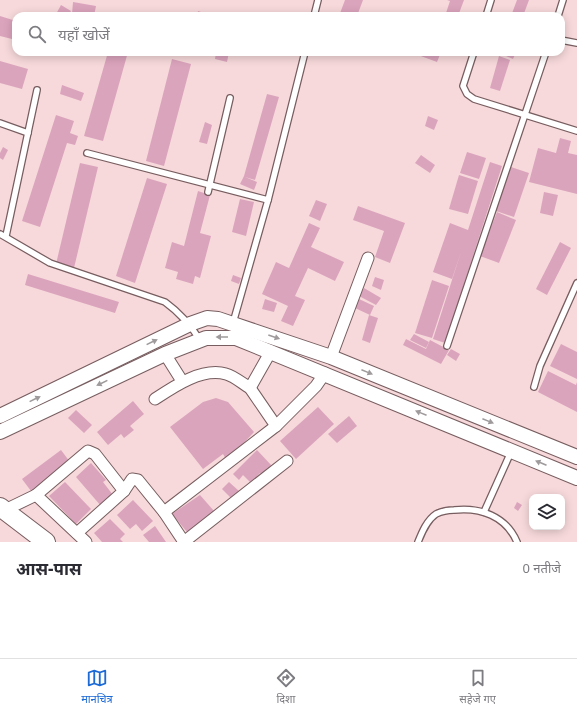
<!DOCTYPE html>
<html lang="hi">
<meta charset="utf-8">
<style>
:root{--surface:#fff;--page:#f7f7f7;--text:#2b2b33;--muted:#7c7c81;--line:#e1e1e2;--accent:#1c6ad5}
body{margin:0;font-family:"Noto Sans","Noto Sans Devanagari",sans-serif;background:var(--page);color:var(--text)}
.controls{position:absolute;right:12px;bottom:12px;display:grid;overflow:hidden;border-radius:8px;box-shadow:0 2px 10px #0003}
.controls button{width:36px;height:36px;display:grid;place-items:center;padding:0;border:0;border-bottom:1px solid var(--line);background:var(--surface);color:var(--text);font:20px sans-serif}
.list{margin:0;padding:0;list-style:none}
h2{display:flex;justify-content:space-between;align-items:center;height:52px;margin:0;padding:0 16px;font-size:17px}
h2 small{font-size:13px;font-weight:400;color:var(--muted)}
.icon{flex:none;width:22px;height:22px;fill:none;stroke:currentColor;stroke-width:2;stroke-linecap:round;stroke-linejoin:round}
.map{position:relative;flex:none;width:577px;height:542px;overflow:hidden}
.search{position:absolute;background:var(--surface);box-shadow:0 2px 10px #0003;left:12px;right:12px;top:12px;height:44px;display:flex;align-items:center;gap:10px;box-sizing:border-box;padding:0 14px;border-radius:12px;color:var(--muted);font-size:15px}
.sheet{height:116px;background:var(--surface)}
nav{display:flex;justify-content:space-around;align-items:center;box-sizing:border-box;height:56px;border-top:1px solid var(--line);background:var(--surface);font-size:11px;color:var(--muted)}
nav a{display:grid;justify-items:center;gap:2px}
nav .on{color:var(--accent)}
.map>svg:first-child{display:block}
</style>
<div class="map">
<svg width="577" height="542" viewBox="0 0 577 542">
<rect width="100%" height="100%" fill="#f7d9db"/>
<g fill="#dba4bd">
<path d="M345,0H363L357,16H339Z"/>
<path d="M447,0H464L458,16H445L450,1Z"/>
<path d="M517,0H529L523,16H511Z"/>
<path d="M73,2L96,6L94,16L72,14Z"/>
<path d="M61,5L71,11L68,16H55Z"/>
<path d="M198,11L207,14V16H197Z"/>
<path d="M0,16L16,21V40L0,36Z"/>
<path d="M108,52H128L103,141L84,136Z"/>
<path d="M216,52H229L227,62L215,59Z"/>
<path d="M410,52H441L437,62Z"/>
<path d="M497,52H516L513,59Z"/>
<path d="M499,56L510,60L500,91L490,88Z"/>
<path d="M172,59L191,64L164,166L146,161Z"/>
<path d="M0,61L28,69L22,89L0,83Z"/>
<path d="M62,85L84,93L81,101L60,94Z"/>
<path d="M267,94L279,97L255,180L245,177L257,182L254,190L240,184L244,176Z"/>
<path d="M56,115L74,121L70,133L78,136L75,145L67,143L40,227L22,221Z"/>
<path d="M428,116L438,120L434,130L425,126Z"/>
<path d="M205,122L212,125L207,144L199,142Z"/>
<path d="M560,138L571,141L568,153L577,155V194L529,182L538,148L556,153Z"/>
<path d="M3,147L8,150L3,160L0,158V153Z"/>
<path d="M467,152L486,158L479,179L460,173Z"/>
<path d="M421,155L435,165L430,173L415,163Z"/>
<path d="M490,162L502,166L445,343L433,339L461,252L452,279L433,272L450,223L468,230Z"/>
<path d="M80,163L98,167L74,268L56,264Z"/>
<path d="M511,167L529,173L514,217L496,211Z"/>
<path d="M459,175L478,181L468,214L449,209Z"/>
<path d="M147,178L167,184L135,283L116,276Z"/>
<path d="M198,191L210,195L200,233L211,236L200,278L195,276L193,284L176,279L178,272L165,268L172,242L184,246Z"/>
<path d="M544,192L558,195L553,216L540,213Z"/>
<path d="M240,199L254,202L246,236L232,232Z"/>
<path d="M316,200L327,204L320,221L309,216Z"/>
<path d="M358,206L405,223L390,263L375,257L384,231L353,220Z"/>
<path d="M497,212L516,220L499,263L480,256Z"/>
<path d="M309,223L320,228L311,247L344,262L335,281L308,268L295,296L305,300L293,326L281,321L288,306L262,294L276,262L289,268Z"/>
<path d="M560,242L571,248L547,295L536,289Z"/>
<path d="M28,274L119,302L115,313L25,285Z"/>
<path d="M233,275L241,278L239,284L231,281Z"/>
<path d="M375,277L384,280L381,290L372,286Z"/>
<path d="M432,280L449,286L432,338L415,333Z"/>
<path d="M364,288L381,298L376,305L359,296Z"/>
<path d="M265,299L277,303L274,312L262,309Z"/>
<path d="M359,299L374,306L370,315L355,308Z"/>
<path d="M369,315L378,318L370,343L362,340Z"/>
<path d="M414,334L429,342L426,348L410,340Z"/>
<path d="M406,339L426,349L430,340L449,350L441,364L403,345Z"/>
<path d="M561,344L577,352V379L550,366Z"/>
<path d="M451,349L460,354L456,361L447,355Z"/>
<path d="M548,371L576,385L577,382V412L538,392Z"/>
<path d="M216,398L228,402L254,432L227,461L223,454L203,469L170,427L203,402Z"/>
<path d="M133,401L144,414L130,426L134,430L124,438L121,434L108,445L97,432Z"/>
<path d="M318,407L334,424L296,459L280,441Z"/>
<path d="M76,410L92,425L84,433L68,418Z"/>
<path d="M349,416L357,426L337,443L328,434Z"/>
<path d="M61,450L70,462L31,491L22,479Z"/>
<path d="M257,450L272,466L263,476L260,473L251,483L243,475L239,480L233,474Z"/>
<path d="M91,463L106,480L103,482L113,495L101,506L76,477Z"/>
<path d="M65,482L91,509L76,524L49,496Z"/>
<path d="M229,482L239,491L231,498L222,489Z"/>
<path d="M200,495L214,511L187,532L172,514Z"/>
<path d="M133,500L153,521L142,531L136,524L130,529L117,515Z"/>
<path d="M517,502L522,505L518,511L514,508Z"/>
<path d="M110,519L125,534L120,539L123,542H102L94,533Z"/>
<path d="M155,526L166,542H149L143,535Z"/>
</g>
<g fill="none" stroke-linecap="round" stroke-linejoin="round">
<g stroke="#775d5f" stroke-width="8">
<g id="service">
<path d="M314,16L318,0"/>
<path d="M486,16L491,0"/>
<path d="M558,16L563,0"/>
<path d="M561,40L577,43"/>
<path d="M474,52L463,86L467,94L474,99L577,131"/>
<path d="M0,123L28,133"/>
<path d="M87,153L268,200"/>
<path d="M208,192L230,98"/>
<path d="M0,234L50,263L165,302C180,313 190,324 200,340"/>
<path d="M6,236L37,90"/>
<path d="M233,323L268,200L305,52"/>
<path d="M447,346L546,52"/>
<path d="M534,387L540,366L577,283"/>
<path d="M484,512L511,452"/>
<path d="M418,542C422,532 427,520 436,514C442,511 447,510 454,510C480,507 506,516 517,542"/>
</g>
</g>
<g stroke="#775d5f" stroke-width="13">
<g id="minor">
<path d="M165,354L182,381"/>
<path d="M331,357L368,258"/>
<path d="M155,399C173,387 202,367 226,374C234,376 243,384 250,388L271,351"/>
<path d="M276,426L316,386L325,373"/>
<path d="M36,495L88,451L95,454L124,491"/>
<path d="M5,510L36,495L86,542"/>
<path d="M77,533L124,491L132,479L138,480L164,512"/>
<path d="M185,541L287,461"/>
<path d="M184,542L164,512L276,426L250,388"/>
</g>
</g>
<g stroke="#775d5f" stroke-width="16">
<g id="tertiary">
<path d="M0,416L190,324L207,318L218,319L331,357L577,457"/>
<path d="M0,432L165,354L206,338H236L577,478"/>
</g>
</g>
<g stroke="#775d5f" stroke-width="20">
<path id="primary" d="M0,507L46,542"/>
</g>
<use href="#service" stroke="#fff" stroke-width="5.5"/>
<use href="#minor" stroke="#fff" stroke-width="11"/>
<use href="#tertiary" stroke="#fff" stroke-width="14"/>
<use href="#primary" stroke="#fff" stroke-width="18"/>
</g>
<defs><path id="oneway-solid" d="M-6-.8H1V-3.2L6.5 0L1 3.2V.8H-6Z"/></defs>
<g fill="#9f9a9b">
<use href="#oneway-solid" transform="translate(222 337) rotate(180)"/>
<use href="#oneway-solid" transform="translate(274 337) rotate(19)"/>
<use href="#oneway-solid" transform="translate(152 342) rotate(-26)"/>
<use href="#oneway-solid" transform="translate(367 372) rotate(22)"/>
<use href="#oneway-solid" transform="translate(102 383) rotate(154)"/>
<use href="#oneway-solid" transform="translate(35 399) rotate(-26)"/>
<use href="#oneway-solid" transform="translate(421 413) rotate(-158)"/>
<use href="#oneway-solid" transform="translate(488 421) rotate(22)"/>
<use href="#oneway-solid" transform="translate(541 463) rotate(-157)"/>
</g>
</svg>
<div class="controls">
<button><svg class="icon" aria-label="layers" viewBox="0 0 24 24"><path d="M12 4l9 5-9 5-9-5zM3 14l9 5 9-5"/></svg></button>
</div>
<div class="search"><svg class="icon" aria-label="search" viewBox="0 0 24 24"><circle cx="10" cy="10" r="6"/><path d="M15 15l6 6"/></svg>यहाँ खोजें</div>
</div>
<section class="sheet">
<h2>आस-पास<small>0 नतीजे</small></h2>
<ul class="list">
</ul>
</section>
<nav>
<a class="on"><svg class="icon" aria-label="map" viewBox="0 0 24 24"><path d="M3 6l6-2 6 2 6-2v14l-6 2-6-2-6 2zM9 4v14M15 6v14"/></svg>मानचित्र</a>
<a><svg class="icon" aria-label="directions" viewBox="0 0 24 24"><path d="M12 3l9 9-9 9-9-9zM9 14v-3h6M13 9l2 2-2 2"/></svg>दिशा</a>
<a><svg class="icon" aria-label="saved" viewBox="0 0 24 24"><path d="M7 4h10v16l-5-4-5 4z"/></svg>सहेजे गए</a>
</nav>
